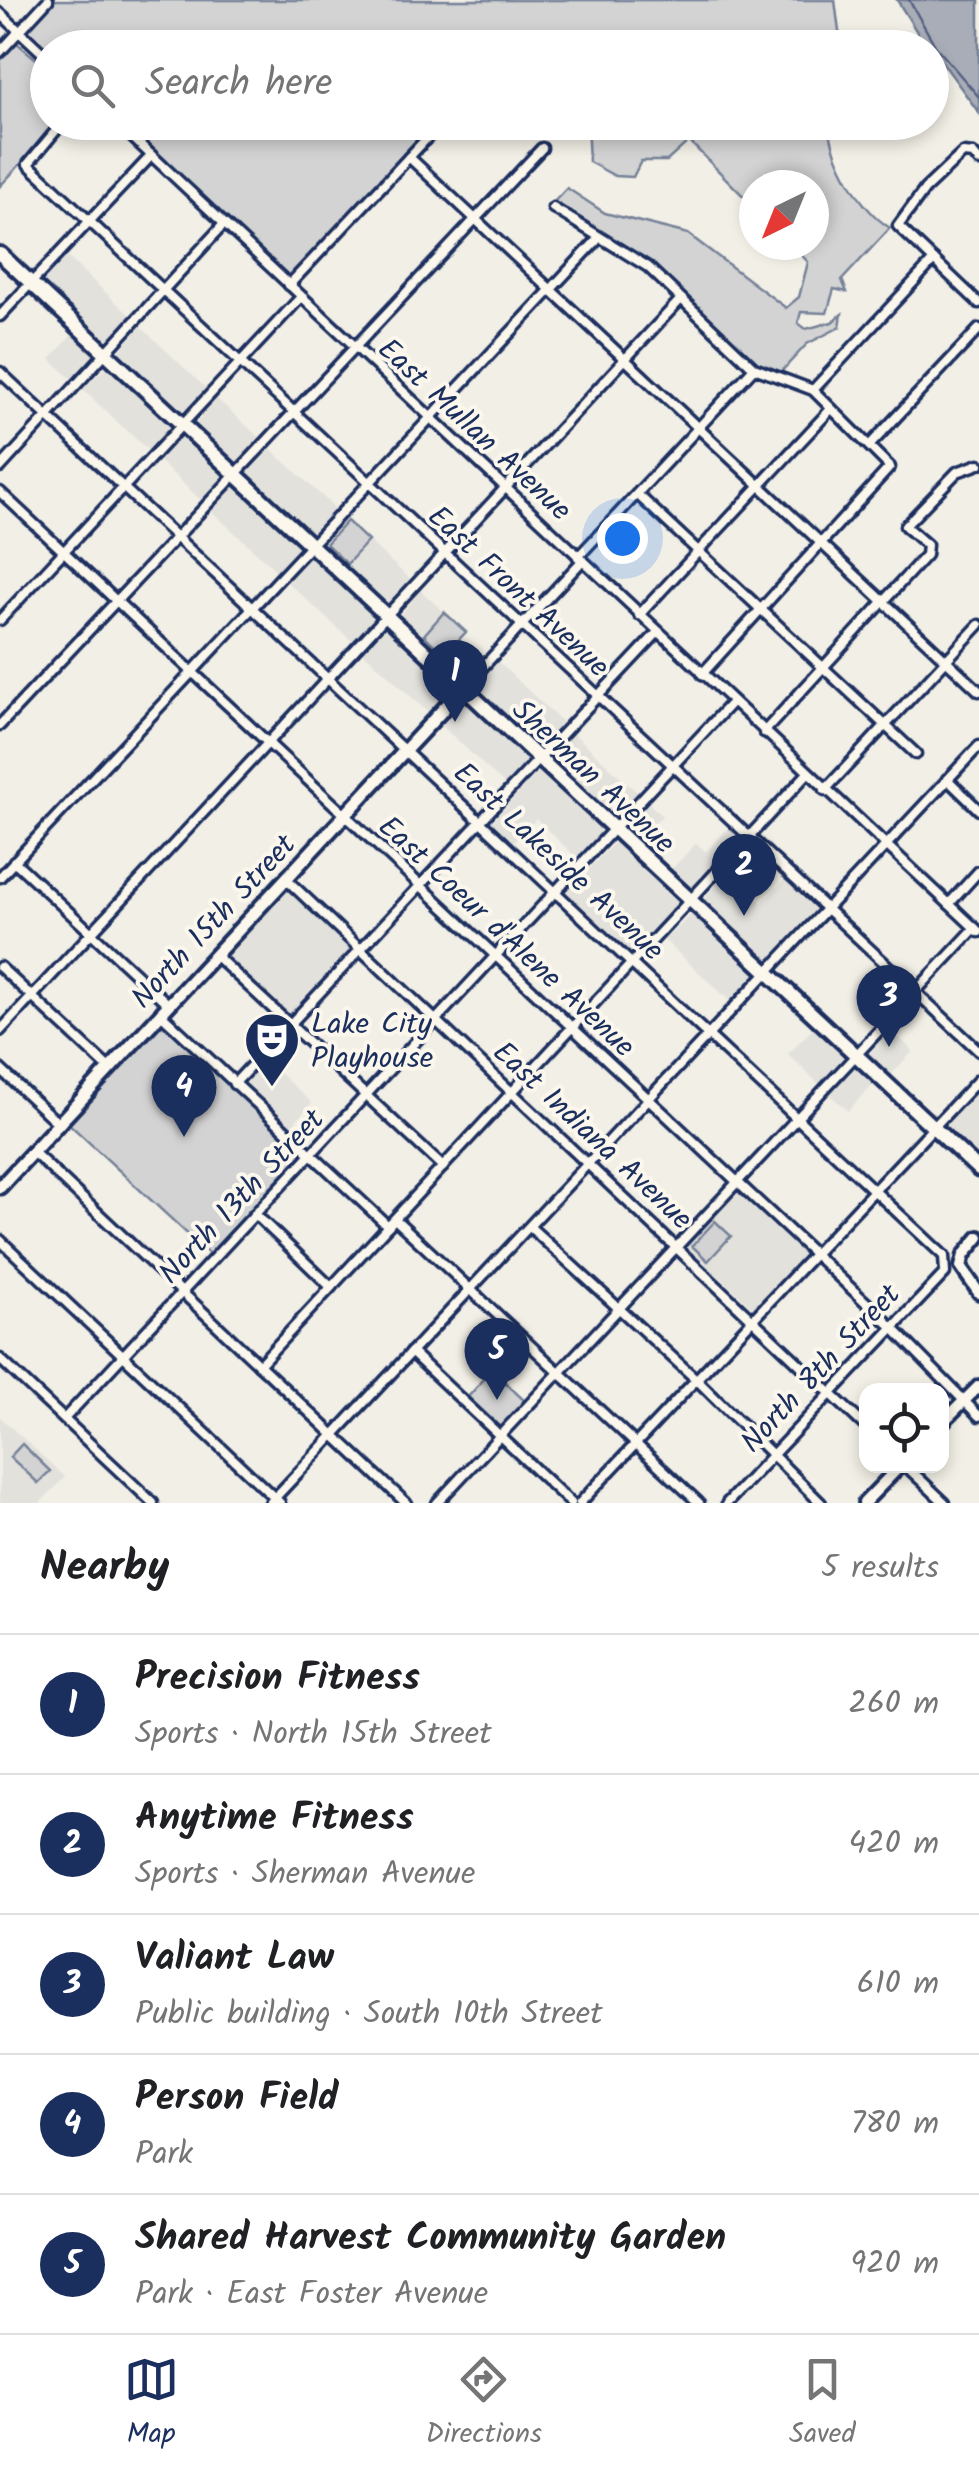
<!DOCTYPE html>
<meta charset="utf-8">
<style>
:root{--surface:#fff;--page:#f2f2f2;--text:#202124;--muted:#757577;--line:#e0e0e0;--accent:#1b2f5e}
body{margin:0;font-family:Kalam,sans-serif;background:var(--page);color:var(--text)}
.controls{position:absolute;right:30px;bottom:30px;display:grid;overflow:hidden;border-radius:20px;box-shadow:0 5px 15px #0003}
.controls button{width:90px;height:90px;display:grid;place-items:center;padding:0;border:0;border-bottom:2px solid var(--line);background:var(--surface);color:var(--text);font:50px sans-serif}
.compass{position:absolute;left:739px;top:170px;width:90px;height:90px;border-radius:50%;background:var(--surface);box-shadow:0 5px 15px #0003;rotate:223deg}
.you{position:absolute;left:622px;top:538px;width:35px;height:35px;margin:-25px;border:8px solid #fff;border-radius:50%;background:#1a73e8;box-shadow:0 0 0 15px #1a73e833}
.badge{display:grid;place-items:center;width:65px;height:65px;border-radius:50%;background:var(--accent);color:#fff;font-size:32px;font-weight:700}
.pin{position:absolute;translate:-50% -82px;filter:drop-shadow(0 2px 5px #0008)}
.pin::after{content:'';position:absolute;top:52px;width:35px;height:30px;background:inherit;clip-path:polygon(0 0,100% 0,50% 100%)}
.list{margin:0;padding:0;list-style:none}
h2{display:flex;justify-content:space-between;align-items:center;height:130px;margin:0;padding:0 40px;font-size:42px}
h2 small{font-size:32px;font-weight:400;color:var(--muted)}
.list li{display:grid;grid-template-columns:65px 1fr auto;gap:30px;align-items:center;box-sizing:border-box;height:140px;padding:0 40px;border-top:2px solid var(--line)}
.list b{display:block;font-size:38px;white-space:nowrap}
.list p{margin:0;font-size:32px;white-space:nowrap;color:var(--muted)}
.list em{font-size:32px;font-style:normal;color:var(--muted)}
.icon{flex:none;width:55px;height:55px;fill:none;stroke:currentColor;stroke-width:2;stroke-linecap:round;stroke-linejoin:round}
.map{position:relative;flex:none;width:979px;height:1503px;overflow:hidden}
.search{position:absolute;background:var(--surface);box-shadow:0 5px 15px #0003;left:30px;right:30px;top:30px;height:110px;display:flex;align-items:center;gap:25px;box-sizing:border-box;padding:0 35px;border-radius:55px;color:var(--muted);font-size:38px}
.sheet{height:830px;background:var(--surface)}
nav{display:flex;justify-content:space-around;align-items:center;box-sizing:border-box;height:140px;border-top:2px solid var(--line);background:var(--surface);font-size:28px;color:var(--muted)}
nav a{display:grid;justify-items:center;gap:5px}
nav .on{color:var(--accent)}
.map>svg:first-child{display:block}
</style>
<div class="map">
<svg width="979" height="1503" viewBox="0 0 979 1503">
<rect width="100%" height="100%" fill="#f2efe6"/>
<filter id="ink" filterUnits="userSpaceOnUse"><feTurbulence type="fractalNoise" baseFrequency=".01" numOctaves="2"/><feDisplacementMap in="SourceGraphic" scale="20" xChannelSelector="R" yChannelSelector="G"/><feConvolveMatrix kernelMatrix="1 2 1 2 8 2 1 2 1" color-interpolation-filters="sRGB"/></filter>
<g filter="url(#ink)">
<g fill="#e2e1dc">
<path d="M65,255L134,319L111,343L45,286L44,277Z"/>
<path d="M140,326L209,391L188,413L183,415L118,353Z"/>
<path d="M74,333L97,358L75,382L50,359Z"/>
<path d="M108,366L173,426L151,453L82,389Z"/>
<path d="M216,398L262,440L239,464L195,425Z"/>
<path d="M185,437L226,478L204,503L158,460L178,438Z"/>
<path d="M269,447L338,511L317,534H310L248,476L249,468Z"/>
<path d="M232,487H238L300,545L301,552L280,574L210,510Z"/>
<path d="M345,519L414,583L392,606L324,547L325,540Z"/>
<path d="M307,558H313L377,616V623L356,645L286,581Z"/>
<path d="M420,590L466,632L442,657L399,617Z"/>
<path d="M385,629L451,687L431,715L363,652Z"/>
<path d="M496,660L565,725L542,749L476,688Z"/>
<path d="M466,700L529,760L508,788L439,723L459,702Z"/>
<path d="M572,732L641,796L619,820L551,759Z"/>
<path d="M539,771L605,831L581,862L536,819L511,845L489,825Z"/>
<path d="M649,803L662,816L638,841L627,827Z"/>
<path d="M730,826L743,838L697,889H689L670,871L696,843L706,852Z"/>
<path d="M615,842L681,904L631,957L564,894Z"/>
<path d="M727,871L762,903L786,878L820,910L771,962L703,901Z"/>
<path d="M286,887L354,950L291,1017L223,952Z"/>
<path d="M692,914L756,975L732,1003L664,940Z"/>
<path d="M814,1027L847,1059L822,1087L788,1054Z"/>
<path d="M890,1029L913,1051L890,1076L869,1055Z"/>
<path d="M265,1060L312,1103L289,1128L246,1084Z"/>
<path d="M855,1068L874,1083L848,1111L829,1094Z"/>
<path d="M979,1087V1161L944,1126Z"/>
<path d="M739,1190L808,1255L755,1310L686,1246Z"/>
<path d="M0,1417L65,1477L40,1503H0Z"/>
</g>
<g fill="#d2d3d2" stroke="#768198" stroke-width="2.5">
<path d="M53,0H835L839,32L854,47L535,48L520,33L507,48L47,51L27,30Z"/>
<path d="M17,43L47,68L48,122L59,123L0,186V61Z"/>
<path d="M123,123H436L289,278Z"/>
<path d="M587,123H829C832,159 859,208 890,228L842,280L847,292L834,289L827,313L801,312L798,323L806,329L832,322L842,314L840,327L807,344L779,374L762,367L652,264L553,203L567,188L605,213L688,234L786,308L799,297L808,262L792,245H814V185H754V207L689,141L667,161H641L633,177L615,176L589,162Z"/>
<path d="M347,521L368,541L347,564L326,544Z"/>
<path d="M444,612L466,632L444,655L424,635Z"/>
<path d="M161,1022L303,1154L211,1256L67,1122Z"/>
<path d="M715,1221L731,1236L708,1261L692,1246Z"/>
<path d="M492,1370L527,1403L502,1429L468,1397Z"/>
<path d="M22,1444L50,1471L38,1483L10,1457Z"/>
</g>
<path fill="#a9adb7" stroke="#707b93" stroke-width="2.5" d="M897,0H979V113L932,48L925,45Z"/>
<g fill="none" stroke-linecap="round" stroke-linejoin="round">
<path stroke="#546182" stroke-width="2.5" d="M909,0L936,47L979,97"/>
<g stroke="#1b2f5e" stroke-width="15">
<g id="minor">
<path d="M0,13L48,58"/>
<path d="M514,48L521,40"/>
<path d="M0,52L48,0"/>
<path d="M63,122L28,164L979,1051"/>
<path d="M116,122L979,932"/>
<path d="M409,157L979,691"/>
<path d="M979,161L973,154L963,153L925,189L898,226L979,303"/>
<path d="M553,208L648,267L754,368L813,390L890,467L702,674"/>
<path d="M289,285L442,122"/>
<path d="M0,316L151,156"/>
<path d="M0,372L944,1256L945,1273L727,1503"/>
<path d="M813,390L934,260"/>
<path d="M870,445L979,329"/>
<path d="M0,468L224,224"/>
<path d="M0,492L888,1323L979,1416"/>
<path d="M637,494L916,754"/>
<path d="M578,557L754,368"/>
<path d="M639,615L831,409"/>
<path d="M0,620L301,297"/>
<path d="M463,688L582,561"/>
<path d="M0,725L542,148"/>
<path d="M764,732L926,555L927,545L905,526L957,472L979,464"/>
<path d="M947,779L979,810"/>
<path d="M825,790L979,625"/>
<path d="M14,861L169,1005"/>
<path d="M0,877L599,238"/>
<path d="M286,879L866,1427"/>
<path d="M949,904L979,871"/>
<path d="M215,955L443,1167"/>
<path d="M0,967L110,1069"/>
<path d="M161,1014L388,1226"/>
<path d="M0,1031L681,299"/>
<path d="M0,1069L59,1124"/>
<path d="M234,1084L658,632"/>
<path d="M33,1152L406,1503"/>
<path d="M255,1214L331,1287"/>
<path d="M395,1219L699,1503"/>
<path d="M530,1227L697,1380L821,1503"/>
<path d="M0,1240L280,1503"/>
<path d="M411,1352L571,1503"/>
<path d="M0,1359L153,1503"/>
<path d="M259,1365L807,774"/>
<path d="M64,1419L732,702"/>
<path d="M906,1466L945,1503"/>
<path d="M270,1503L979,746"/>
<path d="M437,1503L975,928"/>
<path d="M580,1503L979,1079"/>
</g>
</g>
<g stroke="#1b2f5e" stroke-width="18">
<g id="tertiary">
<path d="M979,1237L964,1255L961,1267L979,1293"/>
<path d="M942,1423L979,1386"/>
<path d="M864,1503L900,1466"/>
</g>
</g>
<g stroke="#1b2f5e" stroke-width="19">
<path id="secondary" d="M0,1187L463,688"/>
</g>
<g stroke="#1b2f5e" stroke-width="20">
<path id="primary" d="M0,254L979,1170"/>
</g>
<use href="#minor" stroke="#fbf7ec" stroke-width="8"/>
<use href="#tertiary" stroke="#fbf7ec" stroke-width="10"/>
<use href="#secondary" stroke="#fbf7ec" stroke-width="11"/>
<use href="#primary" stroke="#fbf7ec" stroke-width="12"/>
</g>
</g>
<defs>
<g id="theatre-pin" transform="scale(2.875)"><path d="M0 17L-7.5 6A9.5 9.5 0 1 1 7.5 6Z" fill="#1b2f5e" stroke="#fbf7ec"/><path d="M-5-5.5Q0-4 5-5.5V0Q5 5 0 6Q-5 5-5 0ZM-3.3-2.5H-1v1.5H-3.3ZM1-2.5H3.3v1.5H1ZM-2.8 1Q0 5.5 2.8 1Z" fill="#fff"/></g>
</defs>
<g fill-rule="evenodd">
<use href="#theatre-pin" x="272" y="1040"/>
</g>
<g text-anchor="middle" stroke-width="8" stroke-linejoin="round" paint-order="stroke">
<g font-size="30" fill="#1b2f5e" stroke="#fbf7ec">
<text transform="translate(475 429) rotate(43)" y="10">East Mullan Avenue</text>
<text transform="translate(519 591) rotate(43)" y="10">East Front Avenue</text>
<text transform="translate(594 776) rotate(43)" y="10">Sherman Avenue</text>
<text transform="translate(559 861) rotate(43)" y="10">East Lakeside Avenue</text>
<text transform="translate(213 921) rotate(-47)" y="10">North 15th Street</text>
<text transform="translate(507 936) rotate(43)" y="10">East Coeur d'Alene Avenue</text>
<text transform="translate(593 1135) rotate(43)" y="10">East Indiana Avenue</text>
<text transform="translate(241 1196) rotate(-47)" y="10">North 13th Street</text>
<text transform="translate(820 1368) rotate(-47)" y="10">North 8th Street</text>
</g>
<g font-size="30" fill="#1b2f5e" stroke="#fbf7ec" text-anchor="start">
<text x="311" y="1033">Lake City<tspan x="311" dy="34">Playhouse</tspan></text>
</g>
</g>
</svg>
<div class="controls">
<button><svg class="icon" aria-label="locate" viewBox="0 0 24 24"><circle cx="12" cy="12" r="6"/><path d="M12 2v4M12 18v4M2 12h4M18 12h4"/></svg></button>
</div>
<svg class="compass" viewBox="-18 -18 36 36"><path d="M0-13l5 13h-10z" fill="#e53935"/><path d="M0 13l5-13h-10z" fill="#757577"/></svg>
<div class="you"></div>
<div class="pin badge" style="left:455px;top:722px">1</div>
<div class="pin badge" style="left:744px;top:916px">2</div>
<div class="pin badge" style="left:889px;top:1047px">3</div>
<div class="pin badge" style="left:184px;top:1137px">4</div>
<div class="pin badge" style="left:497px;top:1400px">5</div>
<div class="search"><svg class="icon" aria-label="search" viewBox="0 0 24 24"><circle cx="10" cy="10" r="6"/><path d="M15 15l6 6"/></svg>Search here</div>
</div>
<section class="sheet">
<h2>Nearby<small>5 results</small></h2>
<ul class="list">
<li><span class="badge">1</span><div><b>Precision Fitness</b><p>Sports · North 15th Street</p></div><em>260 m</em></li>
<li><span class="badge">2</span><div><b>Anytime Fitness</b><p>Sports · Sherman Avenue</p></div><em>420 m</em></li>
<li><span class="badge">3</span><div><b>Valiant Law</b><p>Public building · South 10th Street</p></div><em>610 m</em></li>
<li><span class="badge">4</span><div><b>Person Field</b><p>Park</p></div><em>780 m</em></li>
<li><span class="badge">5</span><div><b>Shared Harvest Community Garden</b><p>Park · East Foster Avenue</p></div><em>920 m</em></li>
</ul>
</section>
<nav>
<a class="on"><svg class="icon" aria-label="map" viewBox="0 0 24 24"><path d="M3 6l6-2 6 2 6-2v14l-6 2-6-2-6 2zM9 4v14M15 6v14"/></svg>Map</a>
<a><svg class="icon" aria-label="directions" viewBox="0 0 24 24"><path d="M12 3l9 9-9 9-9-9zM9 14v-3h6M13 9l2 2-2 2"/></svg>Directions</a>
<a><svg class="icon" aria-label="saved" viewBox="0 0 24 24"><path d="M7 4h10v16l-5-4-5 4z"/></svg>Saved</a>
</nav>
